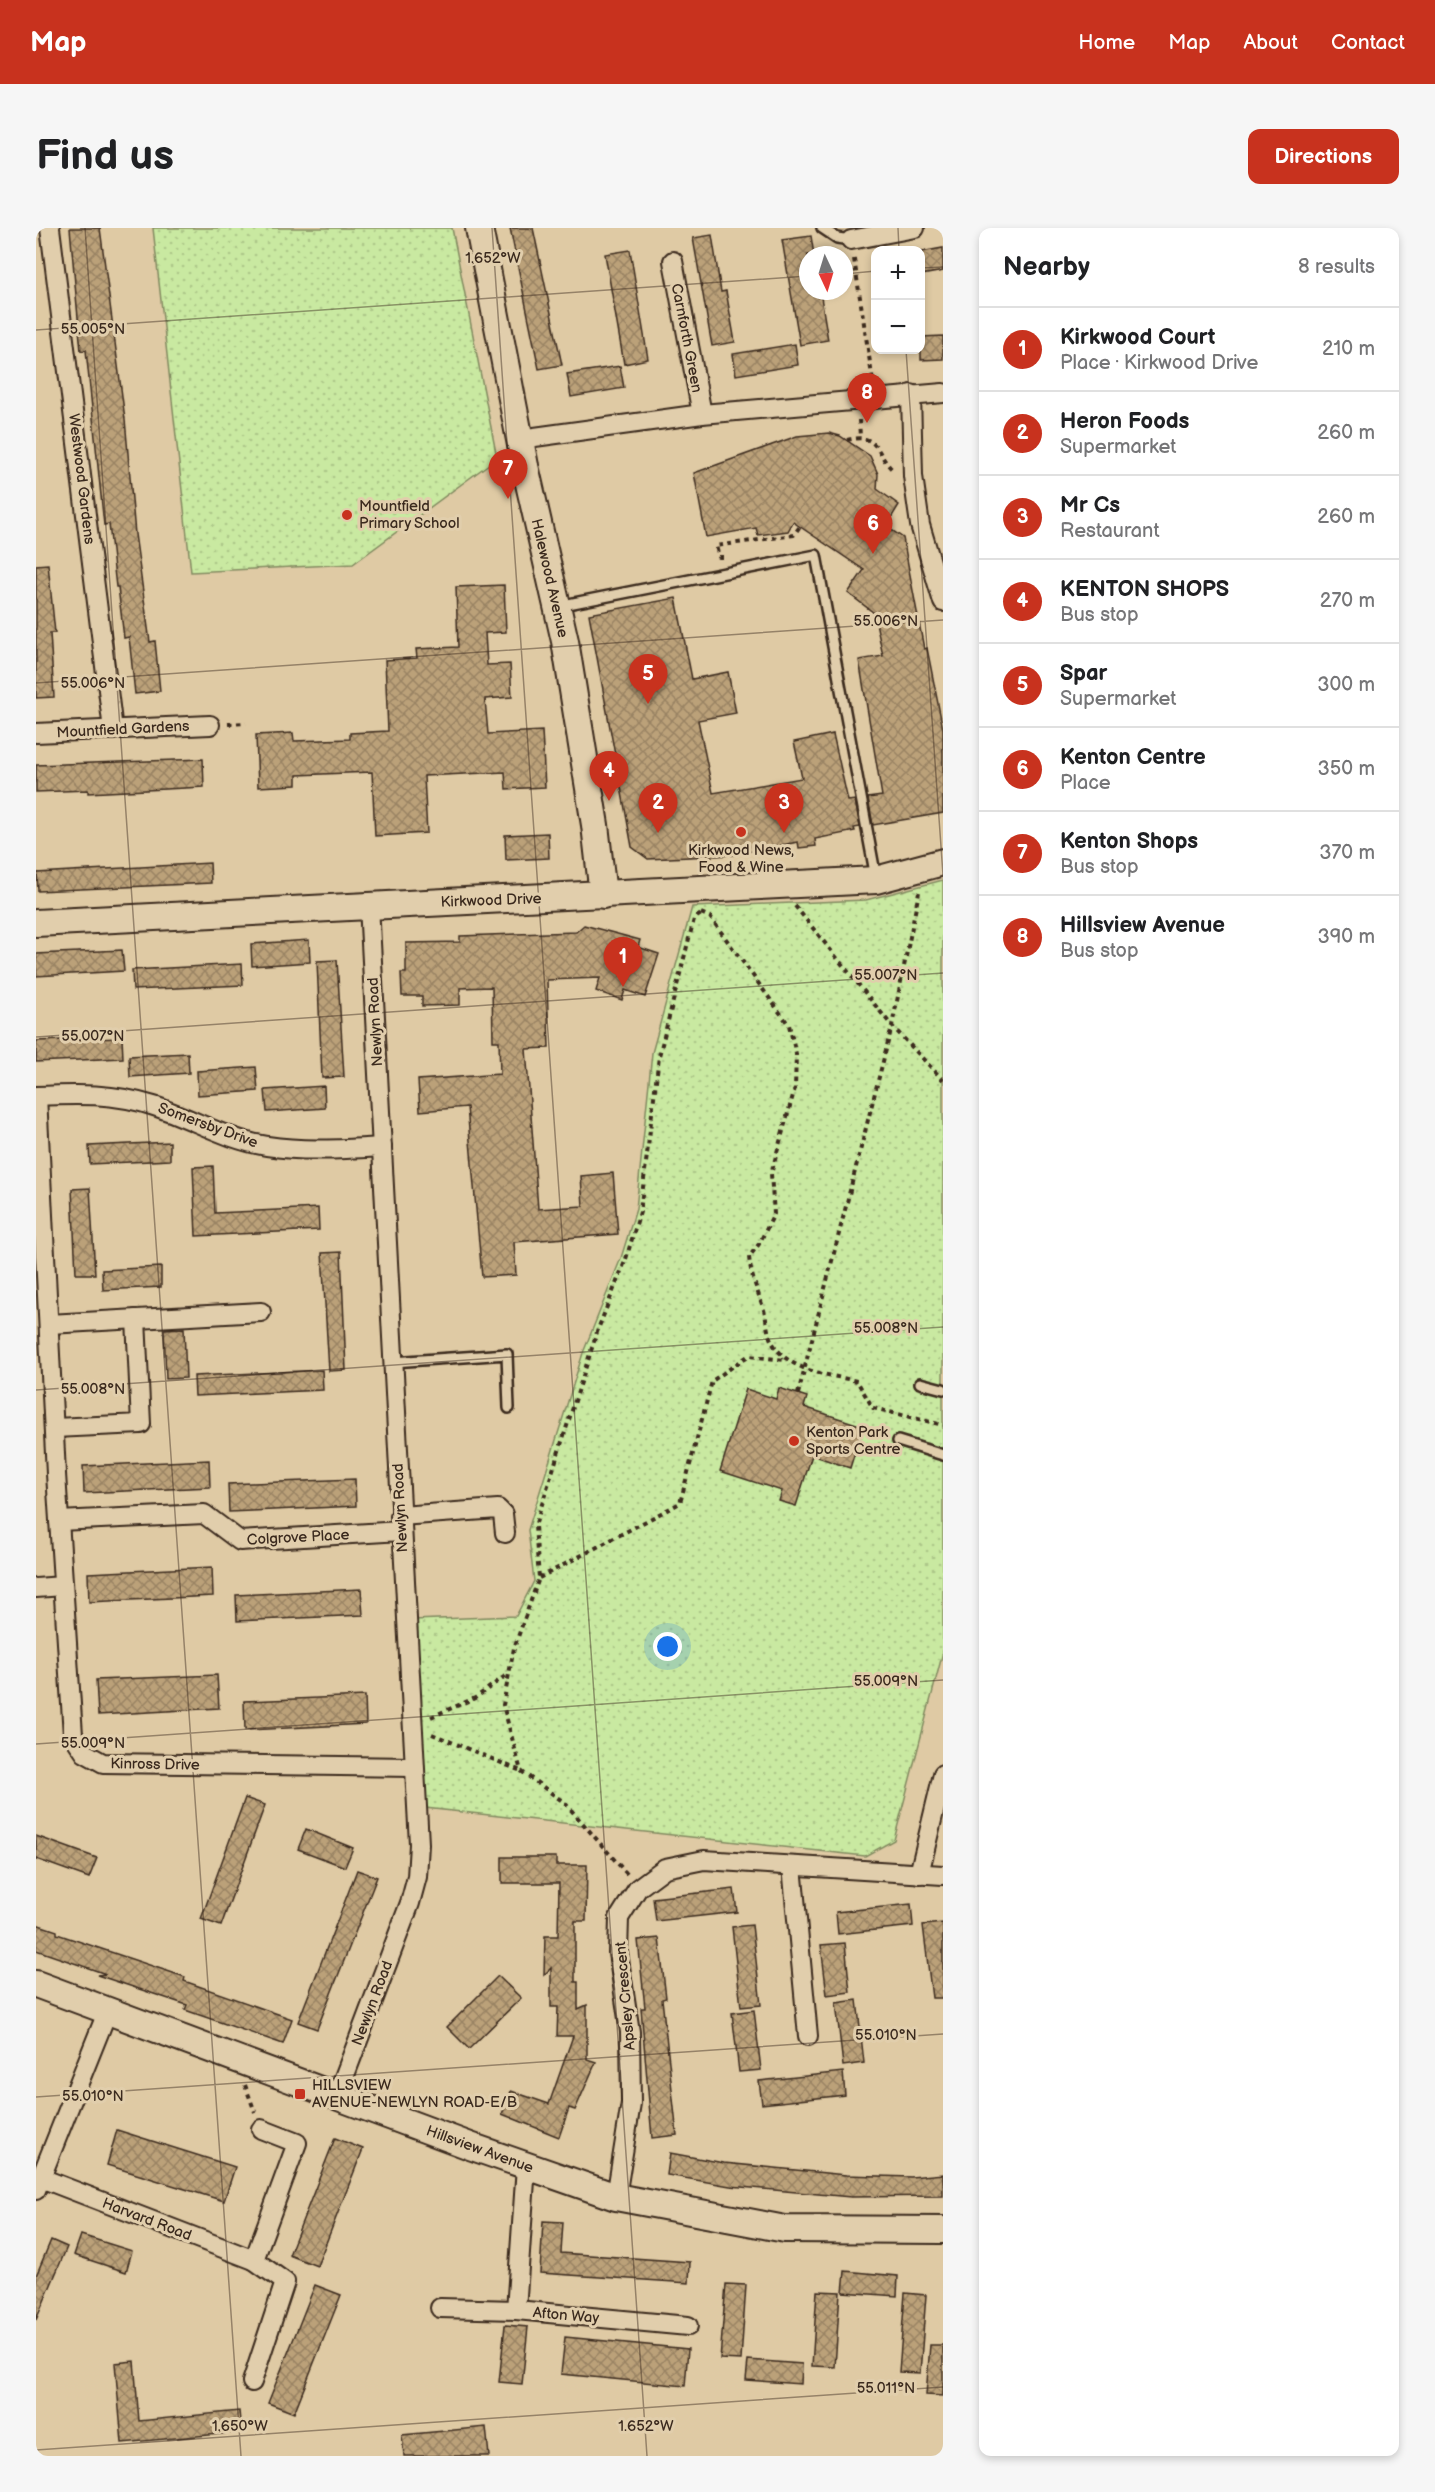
<!DOCTYPE html>
<meta charset="utf-8">
<style>
:root{--surface:#fff;--page:#f6f6f6;--text:#202124;--muted:#757577;--line:#e0e0e0;--accent:#c8321e}
body{margin:0;font-family:"Balsamiq Sans",sans-serif;background:var(--page);color:var(--text)}
.controls{position:absolute;right:18px;top:18px;display:grid;overflow:hidden;border-radius:12px;box-shadow:0 3px 9px #0003}
.controls button{width:54px;height:54px;display:grid;place-items:center;padding:0;border:0;border-bottom:2px solid var(--line);background:var(--surface);color:var(--text);font:30px sans-serif}
.compass{position:absolute;left:763px;top:18px;width:54px;height:54px;border-radius:50%;background:var(--surface);box-shadow:0 3px 9px #0003;rotate:176deg}
.you{position:absolute;left:632px;top:1419px;width:21px;height:21px;margin:-15px;border:4px solid #fff;border-radius:50%;background:#1a73e8;box-shadow:0 0 0 9px #1a73e833}
.badge{display:grid;place-items:center;width:39px;height:39px;border-radius:50%;background:var(--accent);color:#fff;font-size:20px;font-weight:700}
.pin{position:absolute;translate:-50% -50px;filter:drop-shadow(0 2px 3px #0008)}
.pin::after{content:'';position:absolute;top:32px;width:21px;height:18px;background:inherit;clip-path:polygon(0 0,100% 0,50% 100%)}
.list{margin:0;padding:0;list-style:none}
h2{display:flex;justify-content:space-between;align-items:center;height:78px;margin:0;padding:0 24px;font-size:26px}
h2 small{font-size:20px;font-weight:400;color:var(--muted)}
.list li{display:grid;grid-template-columns:39px 1fr auto;gap:18px;align-items:center;box-sizing:border-box;height:84px;padding:0 24px;border-top:2px solid var(--line)}
.list b{display:block;font-size:22px;white-space:nowrap}
.list p{margin:0;font-size:20px;white-space:nowrap;color:var(--muted)}
.list em{font-size:20px;font-style:normal;color:var(--muted)}
.map{position:relative;flex:none;width:907px;height:2228px;overflow:hidden;border-radius:12px}
header{display:flex;align-items:center;gap:36px;box-sizing:border-box;height:84px;padding:0 30px;background:var(--accent);color:#fff}
header strong{font-size:28px}
nav{display:flex;gap:33px;margin-inline-start:auto;font-size:21px}
.intro{display:flex;align-items:center;justify-content:space-between;box-sizing:border-box;height:144px;padding:0 36px}
h1{margin:0;font-size:42px}
.button{padding:15px 27px;border-radius:12px;background:var(--accent);color:#fff;font-size:21px;font-weight:700}
main{display:flex;gap:36px;padding:0 36px}
aside{flex:1;background:var(--surface);border-radius:12px;box-shadow:0 3px 9px #0003}
.map>svg:first-child{display:block}
</style>
<header>
<strong>Map</strong>
<nav><a>Home</a><a>Map</a><a>About</a><a>Contact</a></nav>
</header>
<div class="intro"><h1>Find us</h1><a class="button">Directions</a></div>
<main>
<div class="map">
<svg width="907" height="2228" viewBox="0 0 907 2228">
<defs>
<pattern id="park-dots" width="8" height="8" patternUnits="userSpaceOnUse" patternTransform="scale(1.5)"><rect width="8" height="8" fill="#c9e9a1"/><path d="M2 2h.1M6 6h.1" fill="none" stroke="#aec88a" stroke-width="1.8" stroke-linecap="round"/></pattern>
<pattern id="building-cross-hatch" width="8" height="8" patternUnits="userSpaceOnUse" patternTransform="scale(1.5)"><rect width="8" height="8" fill="#bba179"/><path d="M0 0l8 8M0 8l8-8" fill="none" stroke="#998363"/></pattern>
</defs>
<rect width="100%" height="100%" fill="#dfcaa4"/>
<filter id="ink" filterUnits="userSpaceOnUse"><feTurbulence type="fractalNoise" baseFrequency=".0167" numOctaves="2"/><feDisplacementMap in="SourceGraphic" scale="12" xChannelSelector="R" yChannelSelector="G"/><feConvolveMatrix kernelMatrix="1 2 1 2 8 2 1 2 1" color-interpolation-filters="sRGB"/></filter>
<g filter="url(#ink)">
<g fill="url(#park-dots)" stroke="#828a60" stroke-width="1.5">
<path d="M117,0H416L461,230L317,336L155,344Z"/>
<path d="M907,652V1424L858,1612L829,1628L389,1580L377,1392L480,1388L498,1353L492,1302L547,1125L585,1030L600,981L616,825L656,679L830,672Z"/>
</g>
<g fill="url(#building-cross-hatch)" stroke="#3b2a1e" stroke-width="1.5">
<path d="M34,0H64L89,191L99,306L114,414L119,413L124,463L99,466L93,409L88,410L82,359H80L73,296L68,297L50,122L45,123Z"/>
<path d="M474,0H497L526,137L503,141Z"/>
<path d="M676,7L685,64L690,63L699,114L676,118L657,10Z"/>
<path d="M775,8L778,27H772V63H784L792,112L764,117L746,12Z"/>
<path d="M907,20V43L885,47V24Z"/>
<path d="M594,22L612,131L588,136L569,26Z"/>
<path d="M907,108V131L885,132V109Z"/>
<path d="M759,116L762,137L700,147L697,126Z"/>
<path d="M584,138L588,160L535,169L531,146Z"/>
<path d="M793,205L804,208L834,228L842,246L841,261L863,277L850,298L867,310L888,421L891,420L907,501V585L837,597L832,570L846,568L823,432L847,428L838,385L812,365L828,342L757,294L752,303L722,307L720,300L670,309L658,245L761,208Z"/>
<path d="M12,336L19,405H14L18,469L0,470V337Z"/>
<path d="M468,357L470,404L449,405L451,437L474,436L476,469L449,471L452,506L506,503L509,559L470,561L469,544L388,548L391,605L339,608L336,544L261,547V557L222,559L220,507L257,505L258,513L314,511V505L352,503L349,432L381,430L380,421L422,419L420,359Z"/>
<path d="M640,370L656,451L692,444L700,485L662,492L677,565L766,550L758,514L797,506L812,573L819,572L824,599L818,600L819,603L779,611L780,618L763,620L762,614L696,627L612,631L596,619L553,386Z"/>
<path d="M167,531L168,559L52,565V562L0,564V537Z"/>
<path d="M512,605L513,630L470,632L469,607Z"/>
<path d="M174,635L175,655L2,663L1,645Z"/>
<path d="M548,697L604,712L602,719L623,726L609,769L589,762L586,772L560,763L564,750L511,752L513,820L490,821L502,981L547,978L545,948L577,945L582,1006L478,1014L480,1047L446,1049L431,879L384,883L382,852L464,846L463,813H457L456,759L424,760V777L386,778V768H366L365,745H370V715L424,714V708L540,704Z"/>
<path d="M273,712L274,734L216,738L215,716Z"/>
<path d="M86,722L88,743L0,748V726Z"/>
<path d="M301,732L308,849L286,850L281,733Z"/>
<path d="M206,736L207,757L97,762L96,742Z"/>
<path d="M86,810L87,830L0,834V813Z"/>
<path d="M152,825L153,845L94,849L93,828Z"/>
<path d="M220,839L222,863L162,867L161,843Z"/>
<path d="M288,858L289,880L231,884L229,862Z"/>
<path d="M134,914V932L54,936L53,918Z"/>
<path d="M177,938L179,985L282,980L283,1002L160,1008L157,939Z"/>
<path d="M54,960L59,1046H40L36,961Z"/>
<path d="M305,1024L310,1142L293,1143L286,1025Z"/>
<path d="M125,1039V1059L67,1062L66,1042Z"/>
<path d="M148,1100L150,1150L130,1151L128,1101Z"/>
<path d="M286,1142L287,1162L159,1168L158,1148Z"/>
<path d="M743,1160L771,1169L768,1179L827,1198L814,1240L776,1227L760,1278L743,1273L746,1263L684,1243L710,1161L740,1171Z"/>
<path d="M173,1232L174,1259L48,1265L47,1238Z"/>
<path d="M319,1251L320,1278L193,1284L192,1256Z"/>
<path d="M176,1339L177,1368L53,1374L52,1345Z"/>
<path d="M325,1361L327,1387L201,1393L200,1367Z"/>
<path d="M181,1447L183,1480L62,1487L60,1452Z"/>
<path d="M329,1468L330,1496L209,1502L208,1473Z"/>
<path d="M209,1570L229,1577L185,1698L165,1691Z"/>
<path d="M270,1601L317,1620L309,1639L262,1621Z"/>
<path d="M0,1608L61,1630L53,1650L0,1631Z"/>
<path d="M466,1629H520V1637H551L550,1693H539V1754H542V1781L551,1777V1831L560,1834L539,1882L533,1880L523,1909L466,1886L475,1863L513,1876L537,1808H521L522,1779H515V1740L508,1747L509,1708H522L523,1655H466Z"/>
<path d="M321,1642L341,1649L281,1801L262,1794Z"/>
<path d="M698,1661L701,1684L620,1693L617,1670Z"/>
<path d="M875,1676L877,1698L802,1706L800,1684Z"/>
<path d="M907,1695V1770H896L887,1697Z"/>
<path d="M0,1696L21,1703V1706L149,1749L148,1753L256,1791L247,1816L149,1782L151,1777L61,1747L70,1746L0,1722Z"/>
<path d="M716,1697L725,1777L705,1779L696,1699Z"/>
<path d="M623,1710L630,1770L626,1771L641,1907L616,1910L605,1780H609L602,1712Z"/>
<path d="M809,1715L814,1764L791,1767L785,1717Z"/>
<path d="M462,1748L485,1770L433,1821L411,1799Z"/>
<path d="M821,1772L828,1835L807,1838L800,1775Z"/>
<path d="M718,1782L725,1842L703,1844L696,1785Z"/>
<path d="M807,1844L809,1867L726,1876L723,1853Z"/>
<path d="M81,1902L199,1939L188,1973L71,1937Z"/>
<path d="M299,1910L327,1921L281,2038L253,2027Z"/>
<path d="M634,1925L688,1935L810,1947L875,1949L907,1946V1968L815,1969L694,1958L631,1947Z"/>
<path d="M507,1993L527,1994L525,2025L654,2034L653,2055L504,2045Z"/>
<path d="M45,2007L96,2023L90,2044L38,2027Z"/>
<path d="M15,2012L31,2019L0,2092V2048Z"/>
<path d="M809,2043L862,2048L861,2068L807,2064Z"/>
<path d="M690,2056L710,2057L705,2132L684,2131Z"/>
<path d="M279,2057L305,2067L258,2185L232,2175Z"/>
<path d="M781,2063L804,2064L799,2139L776,2138Z"/>
<path d="M869,2065L890,2067L884,2145L863,2144Z"/>
<path d="M469,2097L492,2099L486,2156L463,2154Z"/>
<path d="M529,2109L652,2121L649,2158L525,2146Z"/>
<path d="M894,2117H907V2168L890,2167Z"/>
<path d="M712,2132L766,2136L765,2156L710,2152Z"/>
<path d="M98,2133L103,2193L203,2183L205,2204L86,2215L79,2135Z"/>
<path d="M450,2199L453,2228H368L366,2207Z"/>
</g>
<g fill="none" stroke-linecap="round" stroke-linejoin="round">
<g stroke="#3b2a1e" stroke-width="14">
<g id="lane">
<path d="M786,0L801,10L815,12"/>
<path d="M522,378L780,327L840,650"/>
<path d="M357,1134L471,1126L473,1180"/>
<path d="M884,1155L907,1161"/>
<path d="M862,1213L907,1227"/>
</g>
</g>
<g stroke="#3b2a1e" stroke-width="22">
<g id="street">
<path d="M14,0L77,502"/>
<path d="M815,12L879,0"/>
<path d="M637,33L666,186"/>
<path d="M875,166L877,248L884,297L907,374"/>
<path d="M484,211L666,186L907,165"/>
<path d="M0,505L174,497"/>
<path d="M0,868C41,866 78,865 118,878C156,890 191,912 231,918C269,924 307,921 346,919"/>
<path d="M1,868L20,1246L37,1507L49,1525L67,1535L378,1539"/>
<path d="M13,1096L225,1084"/>
<path d="M18,1200L105,1196L100,1091"/>
<path d="M364,1288L462,1281L467,1286L469,1305"/>
<path d="M23,1293L168,1286L204,1313L365,1303"/>
<path d="M0,1360L27,1358"/>
<path d="M756,1638L772,1808"/>
<path d="M883,1646L907,1546"/>
<path d="M301,1868L374,1675L381,1649L383,1616L333,677"/>
<path d="M490,1938L480,2082L652,2098"/>
<path d="M5,1950L218,2032"/>
<path d="M0,1962L72,1782"/>
<path d="M580,1969L595,1875L594,1804L582,1725L583,1690L602,1660L629,1640L668,1632L907,1647"/>
<path d="M404,2080L480,2082"/>
<path d="M216,2154L249,2054L218,2032L261,1915L225,1901"/>
</g>
</g>
<g stroke="#3b2a1e" stroke-width="30">
<g id="secondary">
<path d="M443,0L489,238L529,413L559,597L567,667"/>
<path d="M0,695L840,652L907,634"/>
<path d="M0,1756L434,1918L580,1969L749,2001L907,2002"/>
</g>
</g>
<g stroke="#3b2a1e" stroke-width="4" stroke-dasharray="4.5 4.5" stroke-linecap="butt">
<path d="M818,31L837,154"/>
<path d="M823,192L824,209"/>
<path d="M811,212C844,204 839,226 857,242"/>
<path d="M687,329H683L680,318L758,307L764,298"/>
<path d="M192,496L210,495"/>
<path d="M759,678L856,798L907,852"/>
<path d="M665,685L674,689L753,797L760,826L759,860L735,946L738,986L723,1016L713,1029C715,1049 722,1064 728,1082C731,1092 731,1105 736,1114C753,1144 790,1146 821,1153L837,1180L907,1197"/>
<path d="M762,1166L856,798L883,664"/>
<path d="M503,1350L644,1275L676,1153L712,1128L750,1132"/>
<path d="M395,1489L439,1470L472,1446"/>
<path d="M396,1506L485,1543"/>
<path d="M591,1646L529,1575L485,1543L467,1477L478,1420L503,1350L499,1298L562,1101L590,1031L604,984L623,828L658,691L665,686"/>
<path d="M209,1857L219,1884"/>
</g>
<use href="#lane" stroke="#e1ceac" stroke-width="9"/>
<use href="#street" stroke="#e1ceac" stroke-width="18"/>
<use href="#secondary" stroke="#e1ceac" stroke-width="26"/>
</g>
</g>
<path fill="none" stroke="#3b2a1e" stroke-width="1.5" stroke-opacity="0.45" d="M49,0L205,2228M456,0L611,2228M862,0L863,22M884,40L907,39M808,46L840,43M0,102L772,48M870,122L907,647M0,455L907,392M0,809L907,745M0,1162L907,1099M0,1516L907,1452M0,1869L907,1806M0,2222L907,2159"/>
<g fill="#c8321e" stroke="#e1ceac" stroke-width="2">
<circle cx="311" cy="287" r="6"/>
<circle cx="705" cy="604" r="6"/>
<circle cx="758" cy="1213" r="6"/>
<rect x="258" y="1860" width="12" height="12" rx="3"/>
</g>
<g text-anchor="middle" stroke-width="6" stroke-linejoin="round" paint-order="stroke">
<g font-size="15" fill="#3b2a1e" stroke="#e1ceac">
<text transform="translate(651 110) rotate(79)" y="5">Carnforth Green</text>
<text transform="translate(46 251) rotate(83)" y="5">Westwood Gardens</text>
<text transform="translate(514 350) rotate(77)" y="5">Halewood Avenue</text>
<text transform="translate(87 501) rotate(-3)" y="5">Mountfield Gardens</text>
<text transform="translate(455 672) rotate(-2)" y="5">Kirkwood Drive</text>
<text transform="translate(339 794) rotate(-93)" y="5">Newlyn Road</text>
<text transform="translate(172 897) rotate(20)" y="5">Somersby Drive</text>
<text transform="translate(364 1280) rotate(-93)" y="5">Newlyn Road</text>
<text transform="translate(262 1309) rotate(-3)" y="5">Colgrove Place</text>
<text transform="translate(119 1536) rotate(1)" y="5">Kinross Drive</text>
<text transform="translate(589 1768) rotate(-95)" y="5">Apsley Crescent</text>
<text transform="translate(336 1775) rotate(-69)" y="5">Newlyn Road</text>
<text transform="translate(444 1921) rotate(20)" y="5">Hillsview Avenue</text>
<text transform="translate(111 1991) rotate(21)" y="5">Harvard Road</text>
<text transform="translate(530 2087) rotate(5)" y="5">Afton Way</text>
</g>
<g font-size="15" fill="#3b2a1e" stroke="#e1ceac" text-anchor="start">
<text x="323" y="283">Mountfield<tspan x="323" dy="17">Primary School</tspan></text>
<text x="705" y="627" text-anchor="middle">Kirkwood News,<tspan x="705" dy="17">Food &amp; Wine</tspan></text>
<text x="770" y="1209">Kenton Park<tspan x="770" dy="17">Sports Centre</tspan></text>
<text x="276" y="1862">HILLSVIEW<tspan x="276" dy="17">AVENUE-NEWLYN ROAD-E/B</tspan></text>
</g>
</g>
<g font-size="15" text-anchor="middle" fill="#3b2a1e" stroke="#e1ceac" stroke-width="6" stroke-linejoin="round" paint-order="stroke">
<text x="457" y="35">1.652°W</text>
<text x="57" y="106">55.005°N</text>
<text x="850" y="398">55.006°N</text>
<text x="57" y="460">55.006°N</text>
<text x="850" y="752">55.007°N</text>
<text x="57" y="813">55.007°N</text>
<text x="850" y="1105">55.008°N</text>
<text x="57" y="1166">55.008°N</text>
<text x="850" y="1458">55.009°N</text>
<text x="57" y="1520">55.009°N</text>
<text x="850" y="1812">55.010°N</text>
<text x="57" y="1873">55.010°N</text>
<text x="850" y="2165">55.011°N</text>
<text x="204" y="2203">1.650°W</text>
<text x="610" y="2203">1.652°W</text>
</g>
</svg>
<div class="controls">
<button>+</button>
<button>−</button>
</div>
<svg class="compass" viewBox="-18 -18 36 36"><path d="M0-13l5 13h-10z" fill="#e53935"/><path d="M0 13l5-13h-10z" fill="#757577"/></svg>
<div class="you"></div>
<div class="pin badge" style="left:587px;top:759px">1</div>
<div class="pin badge" style="left:622px;top:605px">2</div>
<div class="pin badge" style="left:748px;top:605px">3</div>
<div class="pin badge" style="left:573px;top:573px">4</div>
<div class="pin badge" style="left:612px;top:476px">5</div>
<div class="pin badge" style="left:837px;top:326px">6</div>
<div class="pin badge" style="left:472px;top:271px">7</div>
<div class="pin badge" style="left:831px;top:195px">8</div>
</div>
<aside>
<h2>Nearby<small>8 results</small></h2>
<ul class="list">
<li><span class="badge">1</span><div><b>Kirkwood Court</b><p>Place · Kirkwood Drive</p></div><em>210 m</em></li>
<li><span class="badge">2</span><div><b>Heron Foods</b><p>Supermarket</p></div><em>260 m</em></li>
<li><span class="badge">3</span><div><b>Mr Cs</b><p>Restaurant</p></div><em>260 m</em></li>
<li><span class="badge">4</span><div><b>KENTON SHOPS</b><p>Bus stop</p></div><em>270 m</em></li>
<li><span class="badge">5</span><div><b>Spar</b><p>Supermarket</p></div><em>300 m</em></li>
<li><span class="badge">6</span><div><b>Kenton Centre</b><p>Place</p></div><em>350 m</em></li>
<li><span class="badge">7</span><div><b>Kenton Shops</b><p>Bus stop</p></div><em>370 m</em></li>
<li><span class="badge">8</span><div><b>Hillsview Avenue</b><p>Bus stop</p></div><em>390 m</em></li>
</ul>
</aside>
</main>
